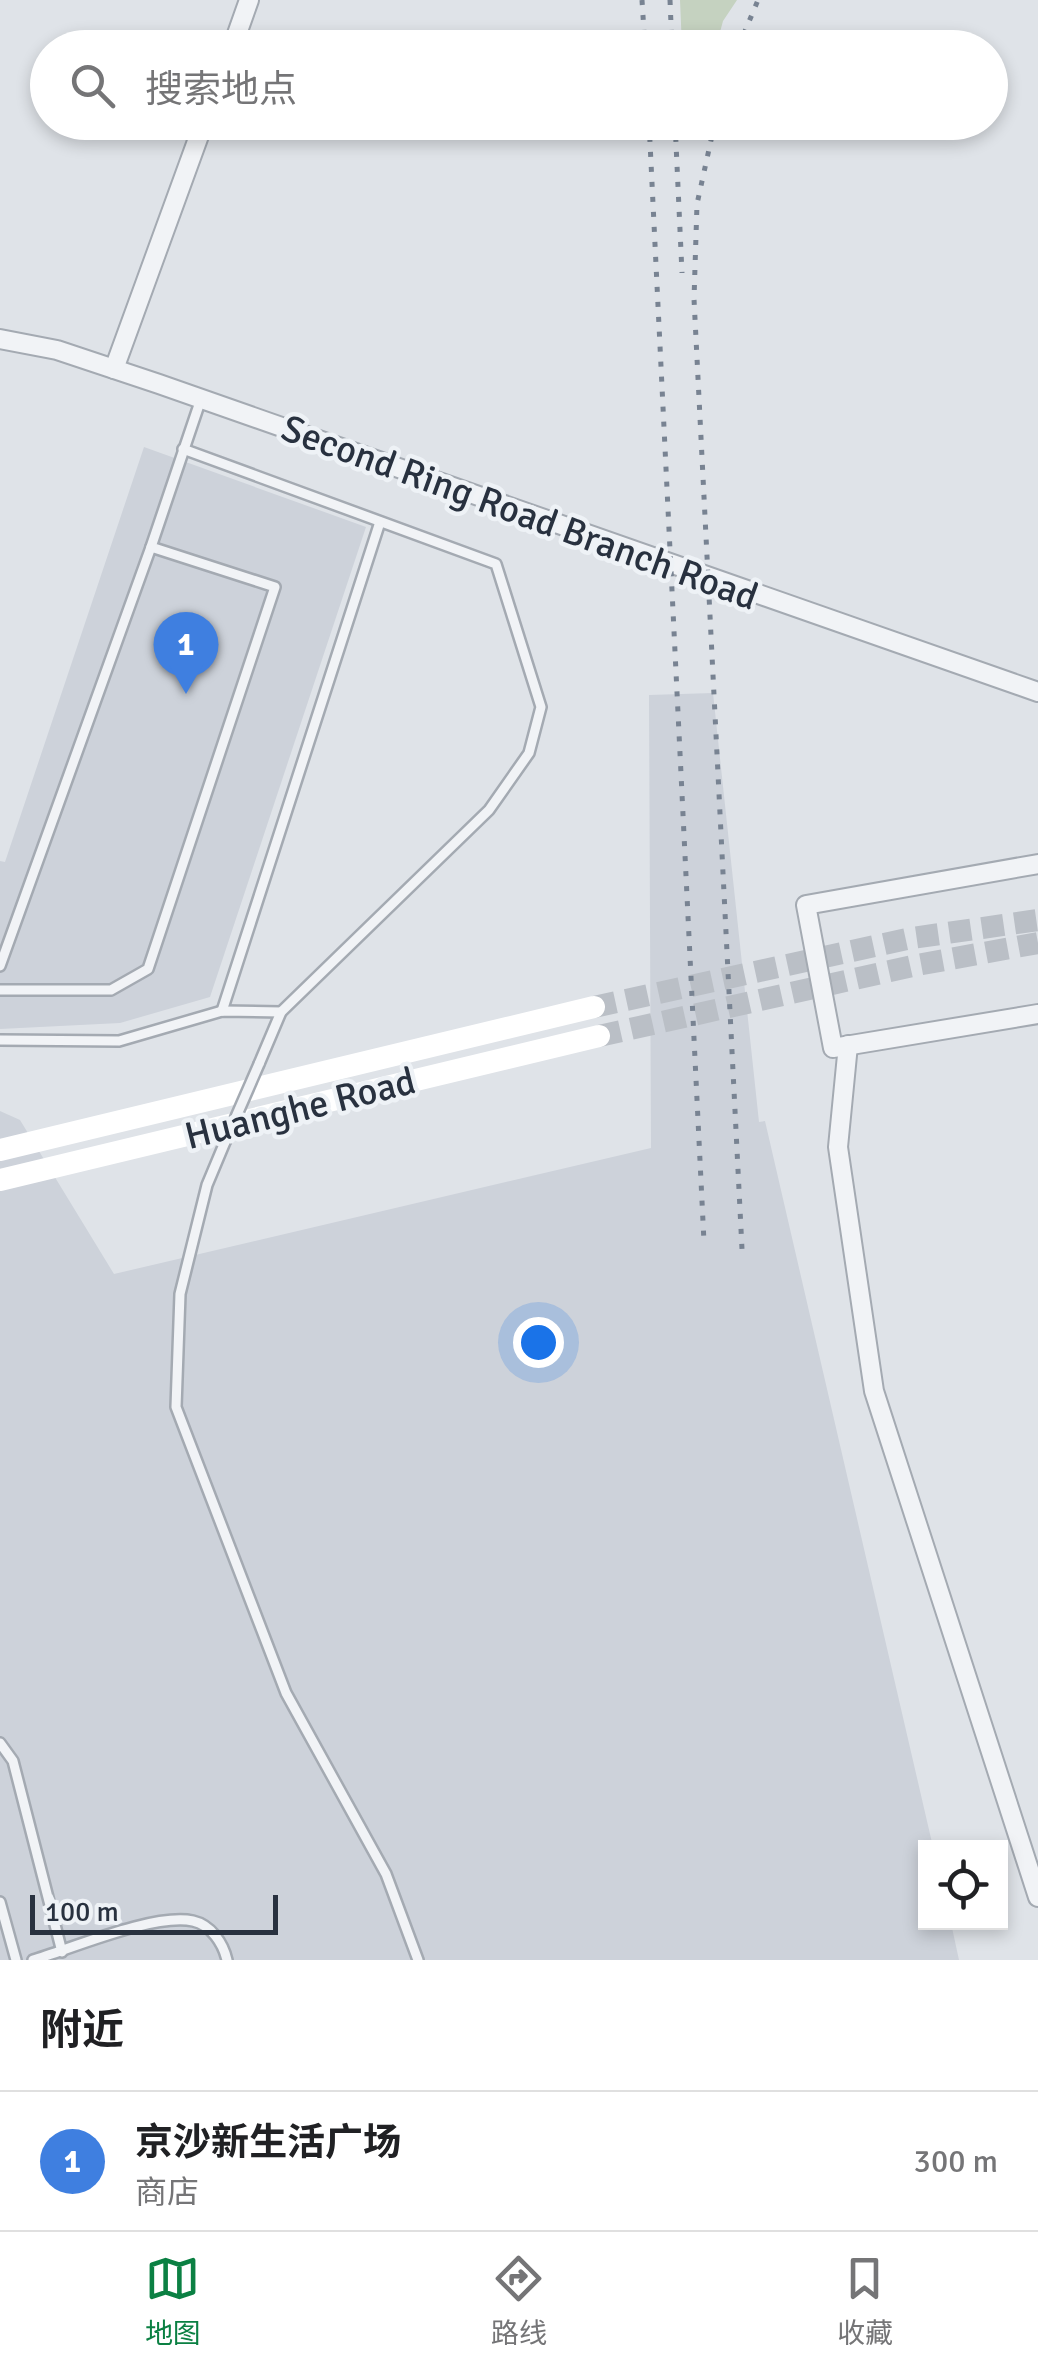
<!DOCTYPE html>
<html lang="zh">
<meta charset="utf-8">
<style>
:root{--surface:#fff;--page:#f6f6f6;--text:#202124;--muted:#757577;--line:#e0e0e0;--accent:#0b8043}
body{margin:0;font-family:Signika,"Noto Sans SC",sans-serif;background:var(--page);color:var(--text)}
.controls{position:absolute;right:30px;bottom:30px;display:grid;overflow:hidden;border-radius:0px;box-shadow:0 5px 15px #0003}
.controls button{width:90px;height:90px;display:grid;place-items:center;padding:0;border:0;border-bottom:2px solid var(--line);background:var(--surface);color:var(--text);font:50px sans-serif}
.scale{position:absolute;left:30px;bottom:25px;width:248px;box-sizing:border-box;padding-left:10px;border:5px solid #28313f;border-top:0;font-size:28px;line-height:35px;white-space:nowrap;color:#28313f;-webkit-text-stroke:8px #eef2f6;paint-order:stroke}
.you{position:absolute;left:538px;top:1342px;width:35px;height:35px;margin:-25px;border:8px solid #fff;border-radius:50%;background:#1a73e8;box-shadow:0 0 0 15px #1a73e833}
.badge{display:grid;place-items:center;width:65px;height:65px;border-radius:50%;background:var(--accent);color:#fff;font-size:32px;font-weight:700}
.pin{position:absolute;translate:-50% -82px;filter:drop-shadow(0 2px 5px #0008)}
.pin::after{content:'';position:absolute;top:52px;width:35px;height:30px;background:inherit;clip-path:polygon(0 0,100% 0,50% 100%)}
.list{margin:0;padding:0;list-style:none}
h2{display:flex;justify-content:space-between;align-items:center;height:130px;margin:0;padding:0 40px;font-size:42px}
h2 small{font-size:32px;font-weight:400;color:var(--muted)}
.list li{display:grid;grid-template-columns:65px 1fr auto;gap:30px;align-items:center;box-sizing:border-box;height:140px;padding:0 40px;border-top:2px solid var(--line)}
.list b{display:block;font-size:38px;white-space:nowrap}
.list p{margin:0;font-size:32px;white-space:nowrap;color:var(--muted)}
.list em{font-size:32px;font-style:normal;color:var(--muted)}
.icon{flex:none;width:55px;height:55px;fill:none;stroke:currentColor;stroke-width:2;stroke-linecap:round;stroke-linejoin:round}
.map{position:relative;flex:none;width:1038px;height:1960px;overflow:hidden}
.search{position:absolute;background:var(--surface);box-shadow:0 5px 15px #0003;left:30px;right:30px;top:30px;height:110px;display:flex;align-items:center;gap:25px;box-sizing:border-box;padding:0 35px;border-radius:55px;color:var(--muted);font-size:38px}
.sheet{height:270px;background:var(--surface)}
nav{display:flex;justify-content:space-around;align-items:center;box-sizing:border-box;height:140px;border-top:2px solid var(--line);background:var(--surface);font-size:28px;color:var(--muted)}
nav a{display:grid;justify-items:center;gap:5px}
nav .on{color:var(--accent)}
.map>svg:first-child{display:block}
</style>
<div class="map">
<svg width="1038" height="1960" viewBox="0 0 1038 1960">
<rect width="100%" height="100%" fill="#dfe3e8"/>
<g fill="#cdd2da">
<path d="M144,447L366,527L210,997L120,1023L0,1029V861L5,862Z"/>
<path d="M713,693L759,1122L765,1121L933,1847L926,1848V1922L951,1923L959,1960H0V1111L20,1120L114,1274L651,1148L649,695Z"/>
</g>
<path fill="#c5d2c0" d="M680,0H737L723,21L716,47H682Z"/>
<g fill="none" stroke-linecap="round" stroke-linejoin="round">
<g stroke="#babfc6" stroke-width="22" stroke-dasharray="22 11" stroke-linecap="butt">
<path d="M594,1007L912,938L1038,920"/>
<path d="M599,1036L917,965L1038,943"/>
</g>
<g stroke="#a4aab2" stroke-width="14">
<g id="lane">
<path d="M183,449L496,564L541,707L529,753L489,810L281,1012L259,1064"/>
<path d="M0,966L151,547"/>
<path d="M0,990H111L148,969L275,587L151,547L201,399"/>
<path d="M222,1011L380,522"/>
<path d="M0,1040L119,1041L222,1011L281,1012"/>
<path d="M225,1142L207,1185L180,1294L176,1407L286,1693L386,1874L418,1960"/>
<path d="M0,1743L13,1761L62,1952"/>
<path d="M0,1902L16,1960"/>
<path d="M33,1960C73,1948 154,1913 193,1921C211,1925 223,1943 227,1960"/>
</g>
</g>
<g stroke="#a4aab2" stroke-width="22">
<g id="street">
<path d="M232,48L249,0"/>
<path d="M0,339L57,350L159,384L1038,692"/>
<path d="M114,369L204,122"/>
<path d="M1038,864L806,905L833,1048L1038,1014"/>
<path d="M848,1045L838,1147L874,1391L1038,1897"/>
</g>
</g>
<use href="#lane" stroke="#f1f3f6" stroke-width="9"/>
<use href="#street" stroke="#f1f3f6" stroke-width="18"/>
<g stroke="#fff" stroke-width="22">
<path d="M0,1150L594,1007"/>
<path d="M0,1180L599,1036"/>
</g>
<g stroke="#788392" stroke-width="5" stroke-dasharray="5 10" stroke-linecap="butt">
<path d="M642,0L645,48"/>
<path d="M670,0L672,48"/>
<path d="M738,48L758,0"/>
<path d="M649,122L704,1242"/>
<path d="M675,122L682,273"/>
<path d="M715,122L697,204L694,299L742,1249"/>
</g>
<g stroke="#a4aab2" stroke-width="14" stroke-linecap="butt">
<path id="lane-bridge" d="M225,1142L259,1064"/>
</g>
<use href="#lane-bridge" stroke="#f1f3f6" stroke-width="9"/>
</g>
<g text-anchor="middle" stroke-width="9" stroke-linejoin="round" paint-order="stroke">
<g font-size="38" fill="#28313f" stroke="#eef2f6">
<text transform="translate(520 512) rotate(20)" y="13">Second Ring Road Branch Road</text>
<text transform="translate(300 1108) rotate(-14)" y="13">Huanghe Road</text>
</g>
</g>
</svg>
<div class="controls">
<button><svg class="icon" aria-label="locate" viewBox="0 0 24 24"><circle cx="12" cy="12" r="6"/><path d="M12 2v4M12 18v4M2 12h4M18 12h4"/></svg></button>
</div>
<div class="scale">100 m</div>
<div class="you"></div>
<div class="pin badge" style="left:186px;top:694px;background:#3f7fe0">1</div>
<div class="search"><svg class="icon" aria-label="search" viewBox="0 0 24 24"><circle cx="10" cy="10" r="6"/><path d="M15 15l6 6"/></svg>搜索地点</div>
</div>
<section class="sheet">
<h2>附近<small></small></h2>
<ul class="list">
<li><span class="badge" style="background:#3f7fe0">1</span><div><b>京沙新生活广场</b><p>商店</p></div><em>300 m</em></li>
</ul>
</section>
<nav>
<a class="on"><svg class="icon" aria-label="map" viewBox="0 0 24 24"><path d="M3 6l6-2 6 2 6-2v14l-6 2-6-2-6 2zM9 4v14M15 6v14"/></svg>地图</a>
<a><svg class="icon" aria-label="directions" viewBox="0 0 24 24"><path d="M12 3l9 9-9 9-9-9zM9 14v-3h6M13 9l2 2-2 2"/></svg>路线</a>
<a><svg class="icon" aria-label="saved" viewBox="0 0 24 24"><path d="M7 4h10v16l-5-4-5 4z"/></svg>收藏</a>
</nav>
